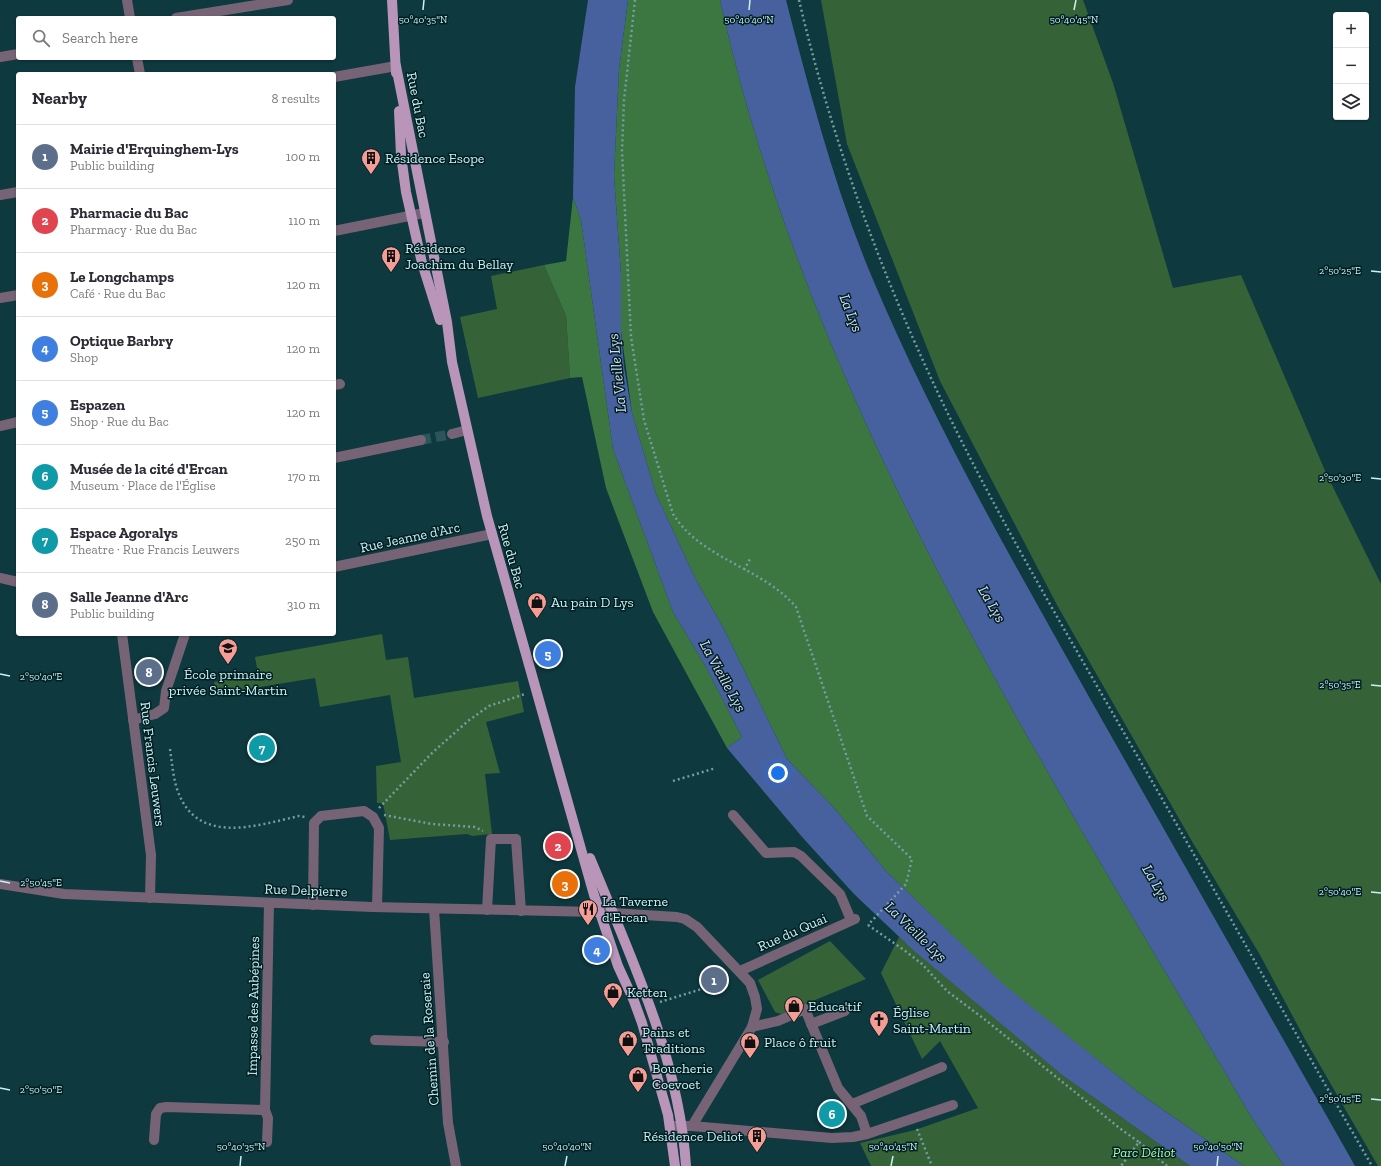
<!DOCTYPE html>
<meta charset="utf-8">
<style>
:root{--surface:#fff;--page:#f7f7f7;--text:#2b2b33;--muted:#7c7c81;--line:#e1e1e2;--accent:#0b8043}
body{margin:0;font-family:"Zilla Slab",serif;background:var(--page);color:var(--text)}
.controls{position:absolute;right:12px;top:12px;display:grid;overflow:hidden;border-radius:4px;box-shadow:0 1px 3px #0004}
.controls button{width:36px;height:36px;display:grid;place-items:center;padding:0;border:0;border-bottom:1px solid var(--line);background:var(--surface);color:var(--text);font:20px sans-serif}
.you{position:absolute;left:778px;top:773px;width:14px;height:14px;margin:-10px;border:3px solid #fff;border-radius:50%;background:#1a73e8;box-shadow:0 0 0 6px #1a73e833}
.badge{display:grid;place-items:center;width:26px;height:26px;border-radius:50%;background:var(--accent);color:#fff;font-size:13px;font-weight:700}
.pin{position:absolute;translate:-50% -50%;border:2px solid #fff;box-shadow:0 1px 4px #0006}
.list{margin:0;padding:0;list-style:none}
h2{display:flex;justify-content:space-between;align-items:center;height:52px;margin:0;padding:0 16px;font-size:17px}
h2 small{font-size:13px;font-weight:400;color:var(--muted)}
.list li{display:grid;grid-template-columns:26px 1fr auto;gap:12px;align-items:center;box-sizing:border-box;height:64px;padding:0 16px;border-top:1px solid var(--line)}
.list b{display:block;font-size:15px;white-space:nowrap}
.list p{margin:0;font-size:13px;white-space:nowrap;color:var(--muted)}
.list em{font-size:13px;font-style:normal;color:var(--muted)}
.icon{flex:none;width:22px;height:22px;fill:none;stroke:currentColor;stroke-width:2;stroke-linecap:round;stroke-linejoin:round}
.map{position:relative;flex:none;width:1381px;height:1166px;overflow:hidden}
.search{position:absolute;background:var(--surface);box-shadow:0 1px 3px #0004;left:16px;top:16px;width:320px;height:44px;display:flex;align-items:center;gap:10px;box-sizing:border-box;padding:0 14px;border-radius:4px;color:var(--muted);font-size:15px}
.panel{position:absolute;background:var(--surface);box-shadow:0 1px 3px #0004;left:16px;top:72px;width:320px;height:564px;border-radius:4px}
.map>svg:first-child{display:block}
</style>
<div class="map">
<svg width="1381" height="1166" viewBox="0 0 1381 1166">
<rect width="100%" height="100%" fill="#0e393e"/>
<g fill="#356337">
<path d="M821,0H1083L1113,83L1173,288L1241,275L1326,473L1381,584V1166H1378L1306,1041L1260,955L1193,843L1057,605L940,381L847,144Z"/>
<path d="M544,265L566,316L570,378L478,398L460,317L497,309L491,276Z"/>
<path d="M382,634L386,660L408,657L414,698L518,681L524,712L486,722L500,773L485,774L492,834L472,836L467,834L390,840L383,803H377L376,766L401,762L390,695L320,707L315,678L217,694L214,682L258,674L255,657Z"/>
<path d="M899,937L1062,1075L1190,1166H871L860,1143L915,1130L978,1108L940,1041L922,1059L881,973Z"/>
<path d="M830,941L866,979L781,1014L775,1012L758,980Z"/>
</g>
<g fill="#3c7640">
<path d="M628,0H720C811,408 1043,763 1252,1118L1284,1166H1244L1139,1093L1003,985L886,871L835,809L787,759L724,629L696,580L656,494L632,413L621,331V274L614,176L619,69Z"/>
<path d="M573,197L581,220L613,449L673,612L706,667L742,737L727,748L653,612L606,488L582,377L570,378L566,316L544,265L566,261Z"/>
</g>
<g fill="#47619e">
<path d="M588,0H628L619,69L614,176L621,274V331L624,367L632,413L656,494L696,580L724,629L787,759L835,809L886,871L1003,984L1139,1093L1244,1166H1190L1062,1075L912,949L854,894L803,838L727,748L742,737L706,667L673,612L613,449L581,220L573,197L575,87Z"/>
<path d="M720,0H786C810,93 834,186 871,275C931,418 1008,553 1084,688C1174,847 1265,1007 1355,1166H1284L1252,1118C1043,763 811,408 720,0Z"/>
</g>
<g fill="none" stroke-linecap="round" stroke-linejoin="round">
<path stroke="#2a5559" stroke-width="10" stroke-dasharray="10 5" stroke-linecap="butt" d="M421,440L452,434"/>
<g stroke="#769da2" stroke-width="2.5" stroke-dasharray="2 3" stroke-linecap="butt">
<path d="M635,0L624,100L622,151L631,337L644,420L673,514C702,560 762,567 796,607L867,816L912,859L906,884L868,925"/>
<path d="M799,0C833,145 885,285 950,418C1005,530 1069,637 1131,745C1212,885 1291,1026 1372,1166"/>
<path d="M744,570L750,559"/>
<path d="M170,749C172,763 173,776 177,789C196,846 255,826 299,816L305,817"/>
<path d="M673,781L716,768"/>
<path d="M379,808L433,752L468,721L489,706L525,694"/>
<path d="M384,815L432,824L475,827L483,831"/>
<path d="M868,925L904,950L922,964L947,991L983,1018L1122,1130L1139,1142L1121,1166"/>
<path d="M660,1002L705,988"/>
<path d="M917,1129L932,1166"/>
<path d="M1139,1142L1167,1166"/>
</g>
<g stroke="#766476" stroke-width="10">
<path d="M127,0L130,18"/>
<path d="M176,18L288,0"/>
<path d="M0,57L18,54"/>
<path d="M137,58L140,74"/>
<path d="M334,77L396,66"/>
<path d="M0,195L18,192"/>
<path d="M334,231L424,213"/>
<path d="M0,298L18,295"/>
<path d="M334,385L340,384"/>
<path d="M0,426L18,422"/>
<path d="M452,434L467,430"/>
<path d="M334,458L421,440"/>
<path d="M334,567L492,534"/>
<path d="M0,578L18,582"/>
<path d="M122,634L151,855L150,898"/>
<path d="M133,720L155,714L164,708L166,691L185,634"/>
<path d="M733,815L766,853L794,852L801,856L840,894L851,920"/>
<path d="M0,884L64,894L88,895L372,907L596,912L677,917L685,919L697,927L750,983L755,997L757,1009L752,1027L692,1126H670"/>
<path d="M313,905L314,823L321,816L364,811L373,817L379,828L377,907"/>
<path d="M434,909L448,1123L456,1166"/>
<path d="M487,910L491,839H516L521,911"/>
<path d="M740,971L855,919"/>
<path d="M811,1024L845,1011"/>
<path d="M752,1027L778,1021L805,1009L838,1088L861,1116L867,1134"/>
<path d="M375,1040L444,1042"/>
<path d="M852,1104L942,1067"/>
<path d="M692,1126L832,1138L853,1137L867,1134L953,1105"/>
<path d="M154,1140L156,1114L160,1108L167,1107L265,1110"/>
<path d="M267,1142L268,1118L265,1110L269,903"/>
</g>
<g stroke="#b895b9" stroke-width="10">
<path d="M392,0L396,73"/>
<path d="M396,66L447,322L452,362L487,516L594,895L618,966L634,1001L642,1023L668,1115L675,1166"/>
<path d="M399,111L401,155L406,192L422,263L440,320"/>
<path d="M590,858C631,957 679,1058 686,1166"/>
</g>
</g>
<path fill="none" stroke="#ccf1f5" stroke-width="1.5" d="M423,10L424,0M749,10L750,0M1074,10L1076,0M1371,271L1381,272M1371,478L1381,479M0,674L10,676M1371,685L1381,686M0,881L10,883M1371,892L1381,893M0,1088L10,1090M1371,1099L1381,1100M240,1166L241,1156M565,1166L567,1156M891,1166L893,1156M1217,1166L1218,1156"/>
<defs>
<g id="building-pin" transform="scale(1)"><path d="M0 17L-7.5 6A9.5 9.5 0 1 1 7.5 6Z" fill="#f59c94" stroke="#001f23"/><path d="M-4-6H4V6H1V3H-1V6H-4ZM-2.5-4.3h1.7v1.8h-1.7ZM.8-4.3h1.7v1.8H.8ZM-2.5-1h1.7V.8h-1.7ZM.8-1h1.7V.8H.8Z" fill="#111"/></g>
<g id="shop-pin" transform="scale(1)"><path d="M0 17L-7.5 6A9.5 9.5 0 1 1 7.5 6Z" fill="#f59c94" stroke="#001f23"/><path d="M-5-2.5h2.3a2.7 3.5 0 0 1 5.4 0H5L5.5 6h-11ZM-1.5-2.5h3a1.5 2.3 0 0 0-3 0Z" fill="#111"/></g>
<g id="school-pin" transform="scale(1)"><path d="M0 17L-7.5 6A9.5 9.5 0 1 1 7.5 6Z" fill="#f59c94" stroke="#001f23"/><path d="M0-5L7-2L0 1L-7-2ZM-4 1L0 2.5L4 1V4Q0 6-4 4Z" fill="#111"/></g>
<g id="restaurant-pin" transform="scale(1)"><path d="M0 17L-7.5 6A9.5 9.5 0 1 1 7.5 6Z" fill="#f59c94" stroke="#001f23"/><path d="M-5-6h1v4h1v-4h1v4h1v-4h1v5L-1.5 .5V6h-2V.5L-5-1ZM5-6V6H3V1.5H1.5Q1.5-4 5-6Z" fill="#111"/></g>
<g id="church-pin" transform="scale(1)"><path d="M0 17L-7.5 6A9.5 9.5 0 1 1 7.5 6Z" fill="#f59c94" stroke="#001f23"/><path d="M-1.2-6h2.4v3.5h3.3v2.4h-3.3V6h-2.4V-.1h-3.3v-2.4h3.3Z" fill="#111"/></g>
</defs>
<g fill-rule="evenodd">
<use href="#building-pin" x="371" y="158"/>
<use href="#building-pin" x="391" y="256"/>
<use href="#shop-pin" x="537" y="602"/>
<use href="#school-pin" x="228" y="648"/>
<use href="#restaurant-pin" x="588" y="909"/>
<use href="#shop-pin" x="613" y="992"/>
<use href="#shop-pin" x="794" y="1006"/>
<use href="#church-pin" x="879" y="1020"/>
<use href="#shop-pin" x="628" y="1040"/>
<use href="#shop-pin" x="750" y="1042"/>
<use href="#shop-pin" x="638" y="1076"/>
<use href="#building-pin" x="757" y="1136"/>
</g>
<g text-anchor="middle" stroke-width="3" stroke-linejoin="round" paint-order="stroke">
<g font-size="14" fill="#ccf1f5" stroke="#001f23">
<text transform="translate(418 105) rotate(79)" y="5">Rue du Bac</text>
<text transform="translate(410 537) rotate(-12)" y="5">Rue Jeanne d'Arc</text>
<text transform="translate(512 556) rotate(74)" y="5">Rue du Bac</text>
<text transform="translate(153 764) rotate(83)" y="5">Rue Francis Leuwers</text>
<text transform="translate(306 890) rotate(2)" y="5">Rue Delpierre</text>
<text transform="translate(792 932) rotate(-24)" y="5">Rue du Quai</text>
<text transform="translate(253 1006) rotate(-89)" y="5">Impasse des Aubépines</text>
<text transform="translate(429 1039) rotate(-94)" y="5">Chemin de la Roseraie</text>
</g>
<g font-size="14" fill="#ccf1f5" stroke="#001f23" text-anchor="start">
<text x="385" y="163">Résidence Esope</text>
<text x="405" y="253">Résidence<tspan x="405" dy="16">Joachim du Bellay</tspan></text>
<text x="551" y="607">Au pain D Lys</text>
<text x="228" y="679" text-anchor="middle">École primaire<tspan x="228" dy="16">privée Saint-Martin</tspan></text>
<text x="602" y="906">La Taverne<tspan x="602" dy="16">d'Ercan</tspan></text>
<text x="627" y="997">Ketten</text>
<text x="808" y="1011">Educa'tif</text>
<text x="893" y="1017">Église<tspan x="893" dy="16">Saint-Martin</tspan></text>
<text x="642" y="1037">Pains et<tspan x="642" dy="16">Traditions</tspan></text>
<text x="764" y="1047">Place ô fruit</text>
<text x="652" y="1073">Boucherie<tspan x="652" dy="16">Coevoet</tspan></text>
<text x="743" y="1141" text-anchor="end">Résidence Deliot</text>
</g>
<g font-size="14" font-style="italic" fill="#a9fcac" stroke="#001f23">
<text x="1144" y="1157">Parc Déliot</text>
</g>
<g font-size="15" font-style="italic" fill="#d4dcef" stroke="#001f23">
<text transform="translate(851 313) rotate(69)" y="5">La Lys</text>
<text transform="translate(617 373) rotate(-96)" y="5">La Vieille Lys</text>
<text transform="translate(992 604) rotate(60)" y="5">La Lys</text>
<text transform="translate(723 676) rotate(61)" y="5">La Vieille Lys</text>
<text transform="translate(1156 883) rotate(60)" y="5">La Lys</text>
<text transform="translate(916 932) rotate(44)" y="5">La Vieille Lys</text>
</g>
</g>
<g font-size="10" text-anchor="middle" fill="#ccf1f5" stroke="#001f23" stroke-width="3" stroke-linejoin="round" paint-order="stroke">
<text x="423" y="23">50°40'35"N</text>
<text x="749" y="23">50°40'40"N</text>
<text x="1074" y="23">50°40'45"N</text>
<text x="1340" y="274">2°50'25"E</text>
<text x="1340" y="481">2°50'30"E</text>
<text x="41" y="680">2°50'40"E</text>
<text x="1340" y="688">2°50'35"E</text>
<text x="41" y="886">2°50'45"E</text>
<text x="1340" y="895">2°50'40"E</text>
<text x="41" y="1093">2°50'50"E</text>
<text x="1340" y="1102">2°50'45"E</text>
<text x="241" y="1150">50°40'35"N</text>
<text x="567" y="1150">50°40'40"N</text>
<text x="893" y="1150">50°40'45"N</text>
<text x="1218" y="1150">50°40'50"N</text>
</g>
</svg>
<div class="controls">
<button>+</button>
<button>−</button>
<button><svg class="icon" aria-label="layers" viewBox="0 0 24 24"><path d="M12 4l9 5-9 5-9-5zM3 14l9 5 9-5"/></svg></button>
</div>
<div class="you"></div>
<div class="pin badge" style="left:714px;top:980px;background:#5c6f8a">1</div>
<div class="pin badge" style="left:558px;top:846px;background:#e0444e">2</div>
<div class="pin badge" style="left:565px;top:884px;background:#e8710a">3</div>
<div class="pin badge" style="left:597px;top:950px;background:#3f7fe0">4</div>
<div class="pin badge" style="left:548px;top:654px;background:#3f7fe0">5</div>
<div class="pin badge" style="left:832px;top:1114px;background:#0f9aa8">6</div>
<div class="pin badge" style="left:262px;top:748px;background:#0f9aa8">7</div>
<div class="pin badge" style="left:149px;top:672px;background:#5c6f8a">8</div>
<div class="search"><svg class="icon" aria-label="search" viewBox="0 0 24 24"><circle cx="10" cy="10" r="6"/><path d="M15 15l6 6"/></svg>Search here</div>
<section class="panel">
<h2>Nearby<small>8 results</small></h2>
<ul class="list">
<li><span class="badge" style="background:#5c6f8a">1</span><div><b>Mairie d'Erquinghem-Lys</b><p>Public building</p></div><em>100 m</em></li>
<li><span class="badge" style="background:#e0444e">2</span><div><b>Pharmacie du Bac</b><p>Pharmacy · Rue du Bac</p></div><em>110 m</em></li>
<li><span class="badge" style="background:#e8710a">3</span><div><b>Le Longchamps</b><p>Café · Rue du Bac</p></div><em>120 m</em></li>
<li><span class="badge" style="background:#3f7fe0">4</span><div><b>Optique Barbry</b><p>Shop</p></div><em>120 m</em></li>
<li><span class="badge" style="background:#3f7fe0">5</span><div><b>Espazen</b><p>Shop · Rue du Bac</p></div><em>120 m</em></li>
<li><span class="badge" style="background:#0f9aa8">6</span><div><b>Musée de la cité d'Ercan</b><p>Museum · Place de l'Église</p></div><em>170 m</em></li>
<li><span class="badge" style="background:#0f9aa8">7</span><div><b>Espace Agoralys</b><p>Theatre · Rue Francis Leuwers</p></div><em>250 m</em></li>
<li><span class="badge" style="background:#5c6f8a">8</span><div><b>Salle Jeanne d'Arc</b><p>Public building</p></div><em>310 m</em></li>
</ul>
</section>
</div>
